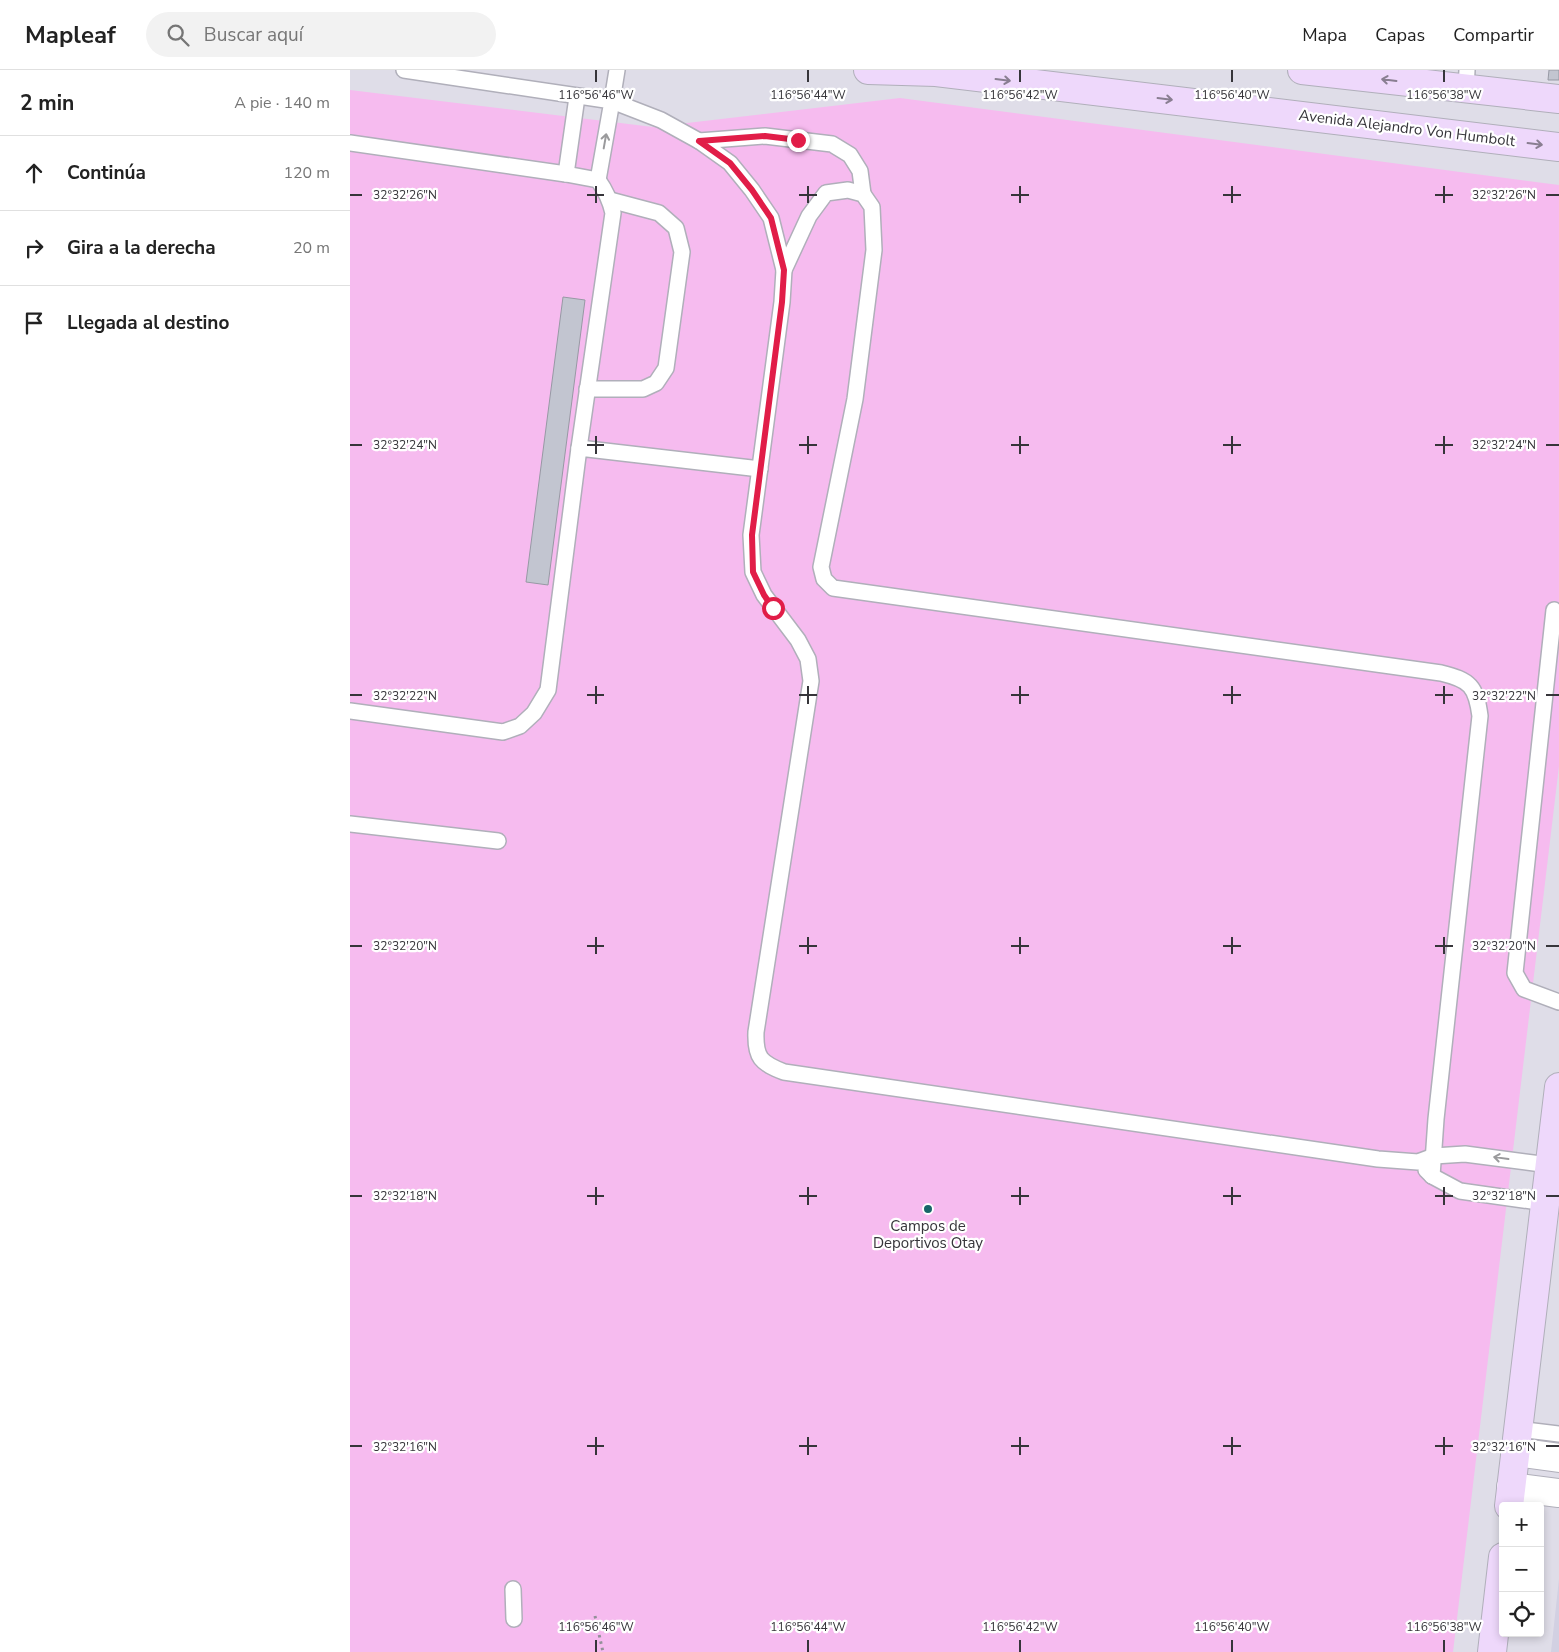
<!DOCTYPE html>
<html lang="es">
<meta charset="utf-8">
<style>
:root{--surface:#fff;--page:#f2f2f2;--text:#222;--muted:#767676;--line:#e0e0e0}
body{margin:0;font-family:"Nunito Sans",sans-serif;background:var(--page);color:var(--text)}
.controls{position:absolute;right:15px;bottom:15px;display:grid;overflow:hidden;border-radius:5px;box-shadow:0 2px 8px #0003}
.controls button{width:45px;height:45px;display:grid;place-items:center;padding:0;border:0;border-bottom:1px solid var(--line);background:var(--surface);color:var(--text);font:25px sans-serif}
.stop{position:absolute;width:15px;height:15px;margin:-11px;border:4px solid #e11d48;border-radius:50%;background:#fff}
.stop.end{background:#e11d48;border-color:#fff;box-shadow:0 1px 5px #0008}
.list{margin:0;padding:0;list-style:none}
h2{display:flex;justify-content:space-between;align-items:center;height:65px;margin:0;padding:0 20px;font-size:21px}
h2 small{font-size:16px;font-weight:400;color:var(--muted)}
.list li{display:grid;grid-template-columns:32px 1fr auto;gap:15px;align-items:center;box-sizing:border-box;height:75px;padding:0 20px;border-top:1px solid var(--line)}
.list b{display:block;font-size:19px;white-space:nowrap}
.list em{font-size:16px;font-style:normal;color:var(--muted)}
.icon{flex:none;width:28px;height:28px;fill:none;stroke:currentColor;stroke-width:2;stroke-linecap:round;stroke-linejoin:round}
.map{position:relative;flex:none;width:1209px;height:1582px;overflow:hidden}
header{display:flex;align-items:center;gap:30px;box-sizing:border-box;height:70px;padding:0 25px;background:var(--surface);border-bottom:1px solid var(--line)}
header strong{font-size:24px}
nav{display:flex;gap:28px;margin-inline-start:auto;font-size:18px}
.search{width:350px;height:45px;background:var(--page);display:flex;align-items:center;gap:12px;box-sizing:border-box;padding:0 18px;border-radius:28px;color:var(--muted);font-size:19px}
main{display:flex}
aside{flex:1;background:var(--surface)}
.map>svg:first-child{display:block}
</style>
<header>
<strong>Mapleaf</strong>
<div class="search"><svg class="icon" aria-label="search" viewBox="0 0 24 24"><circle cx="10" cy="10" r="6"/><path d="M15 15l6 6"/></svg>Buscar aquí</div>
<nav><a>Mapa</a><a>Capas</a><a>Compartir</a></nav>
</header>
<main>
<aside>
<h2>2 min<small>A pie · 140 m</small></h2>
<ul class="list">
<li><svg class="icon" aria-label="ahead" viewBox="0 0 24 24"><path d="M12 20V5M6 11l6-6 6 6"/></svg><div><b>Continúa</b></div><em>120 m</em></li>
<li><svg class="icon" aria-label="right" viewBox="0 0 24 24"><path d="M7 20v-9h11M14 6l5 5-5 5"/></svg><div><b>Gira a la derecha</b></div><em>20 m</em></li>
<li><svg class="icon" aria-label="arrive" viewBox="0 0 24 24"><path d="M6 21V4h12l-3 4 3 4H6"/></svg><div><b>Llegada al destino</b></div></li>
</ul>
</aside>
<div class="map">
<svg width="1209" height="1582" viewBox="0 0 1209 1582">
<rect width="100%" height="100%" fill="#dfdde8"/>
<path fill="#d2d0e2" d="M1209,1509V1582H1201Z"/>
<path fill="#f6bbef" d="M0,20L303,57L550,28L1209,115V696L1103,1582H0Z"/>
<g fill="#c2c5d0" stroke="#9799a4">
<path d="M1199,0H1209V10H1198Z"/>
<path d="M213,227L235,230L198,515L176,512Z"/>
</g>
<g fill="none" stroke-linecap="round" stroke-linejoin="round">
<g stroke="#b0afba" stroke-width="18">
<g id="lane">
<path d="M54,0L262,31L248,110"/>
<path d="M267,0L262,31L311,50L349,71L380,93L402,120L421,148L434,200L432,232L401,465L403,502L414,525L448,570L458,589L461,611L406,962C405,988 411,993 434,1002L1028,1089L1068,1092L1084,1086L1115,1084L1199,1095"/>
<path d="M1116,19L1117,0"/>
<path d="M349,71L415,66L482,74L500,85L510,101L513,124"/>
<path d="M0,73L216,104L248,110C256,121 260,130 263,143L229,378"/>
<path d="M216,104L227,27"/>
<path d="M434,200L459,146L476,123L498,120L513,124L522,137L524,180L505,329L471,497L474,509L483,518L1091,603C1120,610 1126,616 1130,646L1086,1049L1082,1106"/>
<path d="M237,319H293L306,313L316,298L332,182L326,158L309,143L260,130"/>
<path d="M1204,540L1165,903L1174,919L1209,932"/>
<path d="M0,641L153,662L170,656L184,643L198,620L229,378L410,399"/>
<path d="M0,754L148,771"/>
<path d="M1076,1100L1082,1106L1110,1121L1195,1133"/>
<path d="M1168,1359L1209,1364"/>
<path d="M163,1519L164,1549"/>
</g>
</g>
<g stroke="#b0afba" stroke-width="30">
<g id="street">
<path d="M1165,1382L1209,1388"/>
<path d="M1161,1417L1209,1423"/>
</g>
</g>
<g stroke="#b0afba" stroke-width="30">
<g id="secondary">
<path d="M518,0L586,2L1209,77"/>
<path d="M952,0L1209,29"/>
<path d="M1159,1436L1209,1017"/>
<path d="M1142,1582L1153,1487"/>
</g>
</g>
<path stroke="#929098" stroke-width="3" stroke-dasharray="2.5 4" stroke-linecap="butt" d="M245,1546L253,1582"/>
<use href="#lane" stroke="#fff" stroke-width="15"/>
<use href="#street" stroke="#fff" stroke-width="28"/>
<use href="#secondary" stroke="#eed8fb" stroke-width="28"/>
</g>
<defs><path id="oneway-shaft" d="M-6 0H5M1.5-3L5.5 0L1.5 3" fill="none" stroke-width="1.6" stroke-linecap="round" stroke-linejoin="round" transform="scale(1.25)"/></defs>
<g stroke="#897e91">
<use href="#oneway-shaft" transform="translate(653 10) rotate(7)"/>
<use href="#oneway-shaft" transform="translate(1039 10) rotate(-173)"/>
<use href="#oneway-shaft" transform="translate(815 29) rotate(7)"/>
<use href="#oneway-shaft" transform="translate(1185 74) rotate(7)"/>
</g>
<g stroke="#9a9a9c">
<use href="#oneway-shaft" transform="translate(255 71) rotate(-80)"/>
<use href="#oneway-shaft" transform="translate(1151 1088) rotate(-172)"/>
</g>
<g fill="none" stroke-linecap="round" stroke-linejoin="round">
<path stroke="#e11d48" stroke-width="6" d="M423,538L414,525L403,502L402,465L432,232L434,200L421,148L402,120L380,93L349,71L415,66L448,70"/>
</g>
<path fill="none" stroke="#36353a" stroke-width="2" d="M246,0V12M458,0V12M670,0V12M882,0V12M1094,0V12M246,116V133M458,116V133M670,116V133M882,116V133M1094,116V133M0,125H12M237,125H254M449,125H467M661,125H679M873,125H891M1085,125H1103M1196,125H1209M246,366V384M458,366V384M670,366V384M882,366V384M1094,366V384M0,375H12M237,375H254M449,375H467M661,375H679M873,375H891M1085,375H1103M1196,375H1209M246,616V634M458,616V634M670,616V634M882,616V634M1094,616V634M0,625H12M237,625H254M449,625H467M661,625H679M873,625H891M1085,625H1103M1196,625H1209M246,867V884M458,867V884M670,867V884M882,867V884M1094,867V884M0,876H12M237,876H254M449,876H467M661,876H679M873,876H891M1085,876H1103M1196,876H1209M246,1117V1135M458,1117V1135M670,1117V1135M882,1117V1135M1094,1117V1135M0,1126H12M237,1126H254M449,1126H467M661,1126H679M873,1126H891M1085,1126H1103M1196,1126H1209M246,1367V1385M458,1367V1385M670,1367V1385M882,1367V1385M1094,1367V1385M0,1376H12M237,1376H254M449,1376H467M661,1376H679M873,1376H891M1085,1376H1103M1196,1376H1209M246,1570V1582M458,1570V1582M670,1570V1582M882,1570V1582M1094,1570V1582"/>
<circle fill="#186669" stroke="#fff" stroke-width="2" cx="578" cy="1139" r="5"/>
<g text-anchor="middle" stroke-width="4.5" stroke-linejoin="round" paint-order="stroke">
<g font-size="15" fill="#36353a" stroke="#fff">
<text transform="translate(1057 58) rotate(7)" y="5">Avenida Alejandro Von Humbolt</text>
</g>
<g font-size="15" fill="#36353a" stroke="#fff">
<text x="578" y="1161">Campos de<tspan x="578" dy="17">Deportivos Otay</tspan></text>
</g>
</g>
<g font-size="12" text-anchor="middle" fill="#36353a" stroke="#fff" stroke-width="4.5" stroke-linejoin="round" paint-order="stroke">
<text x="246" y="29">116°56'46"W</text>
<text x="458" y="29">116°56'44"W</text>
<text x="670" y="29">116°56'42"W</text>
<text x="882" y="29">116°56'40"W</text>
<text x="1094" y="29">116°56'38"W</text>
<text x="55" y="129">32°32'26"N</text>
<text x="1154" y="129">32°32'26"N</text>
<text x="55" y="379">32°32'24"N</text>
<text x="1154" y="379">32°32'24"N</text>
<text x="55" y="630">32°32'22"N</text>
<text x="1154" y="630">32°32'22"N</text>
<text x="55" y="880">32°32'20"N</text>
<text x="1154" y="880">32°32'20"N</text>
<text x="55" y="1130">32°32'18"N</text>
<text x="1154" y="1130">32°32'18"N</text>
<text x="55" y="1381">32°32'16"N</text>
<text x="1154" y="1381">32°32'16"N</text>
<text x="246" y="1561">116°56'46"W</text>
<text x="458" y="1561">116°56'44"W</text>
<text x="670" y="1561">116°56'42"W</text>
<text x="882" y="1561">116°56'40"W</text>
<text x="1094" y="1561">116°56'38"W</text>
</g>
</svg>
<div class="controls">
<button>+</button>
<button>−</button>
<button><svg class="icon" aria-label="locate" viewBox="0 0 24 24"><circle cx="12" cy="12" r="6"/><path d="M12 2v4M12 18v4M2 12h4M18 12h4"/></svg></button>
</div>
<div class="stop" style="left:423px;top:538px"></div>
<div class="stop end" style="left:448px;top:70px"></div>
</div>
</main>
